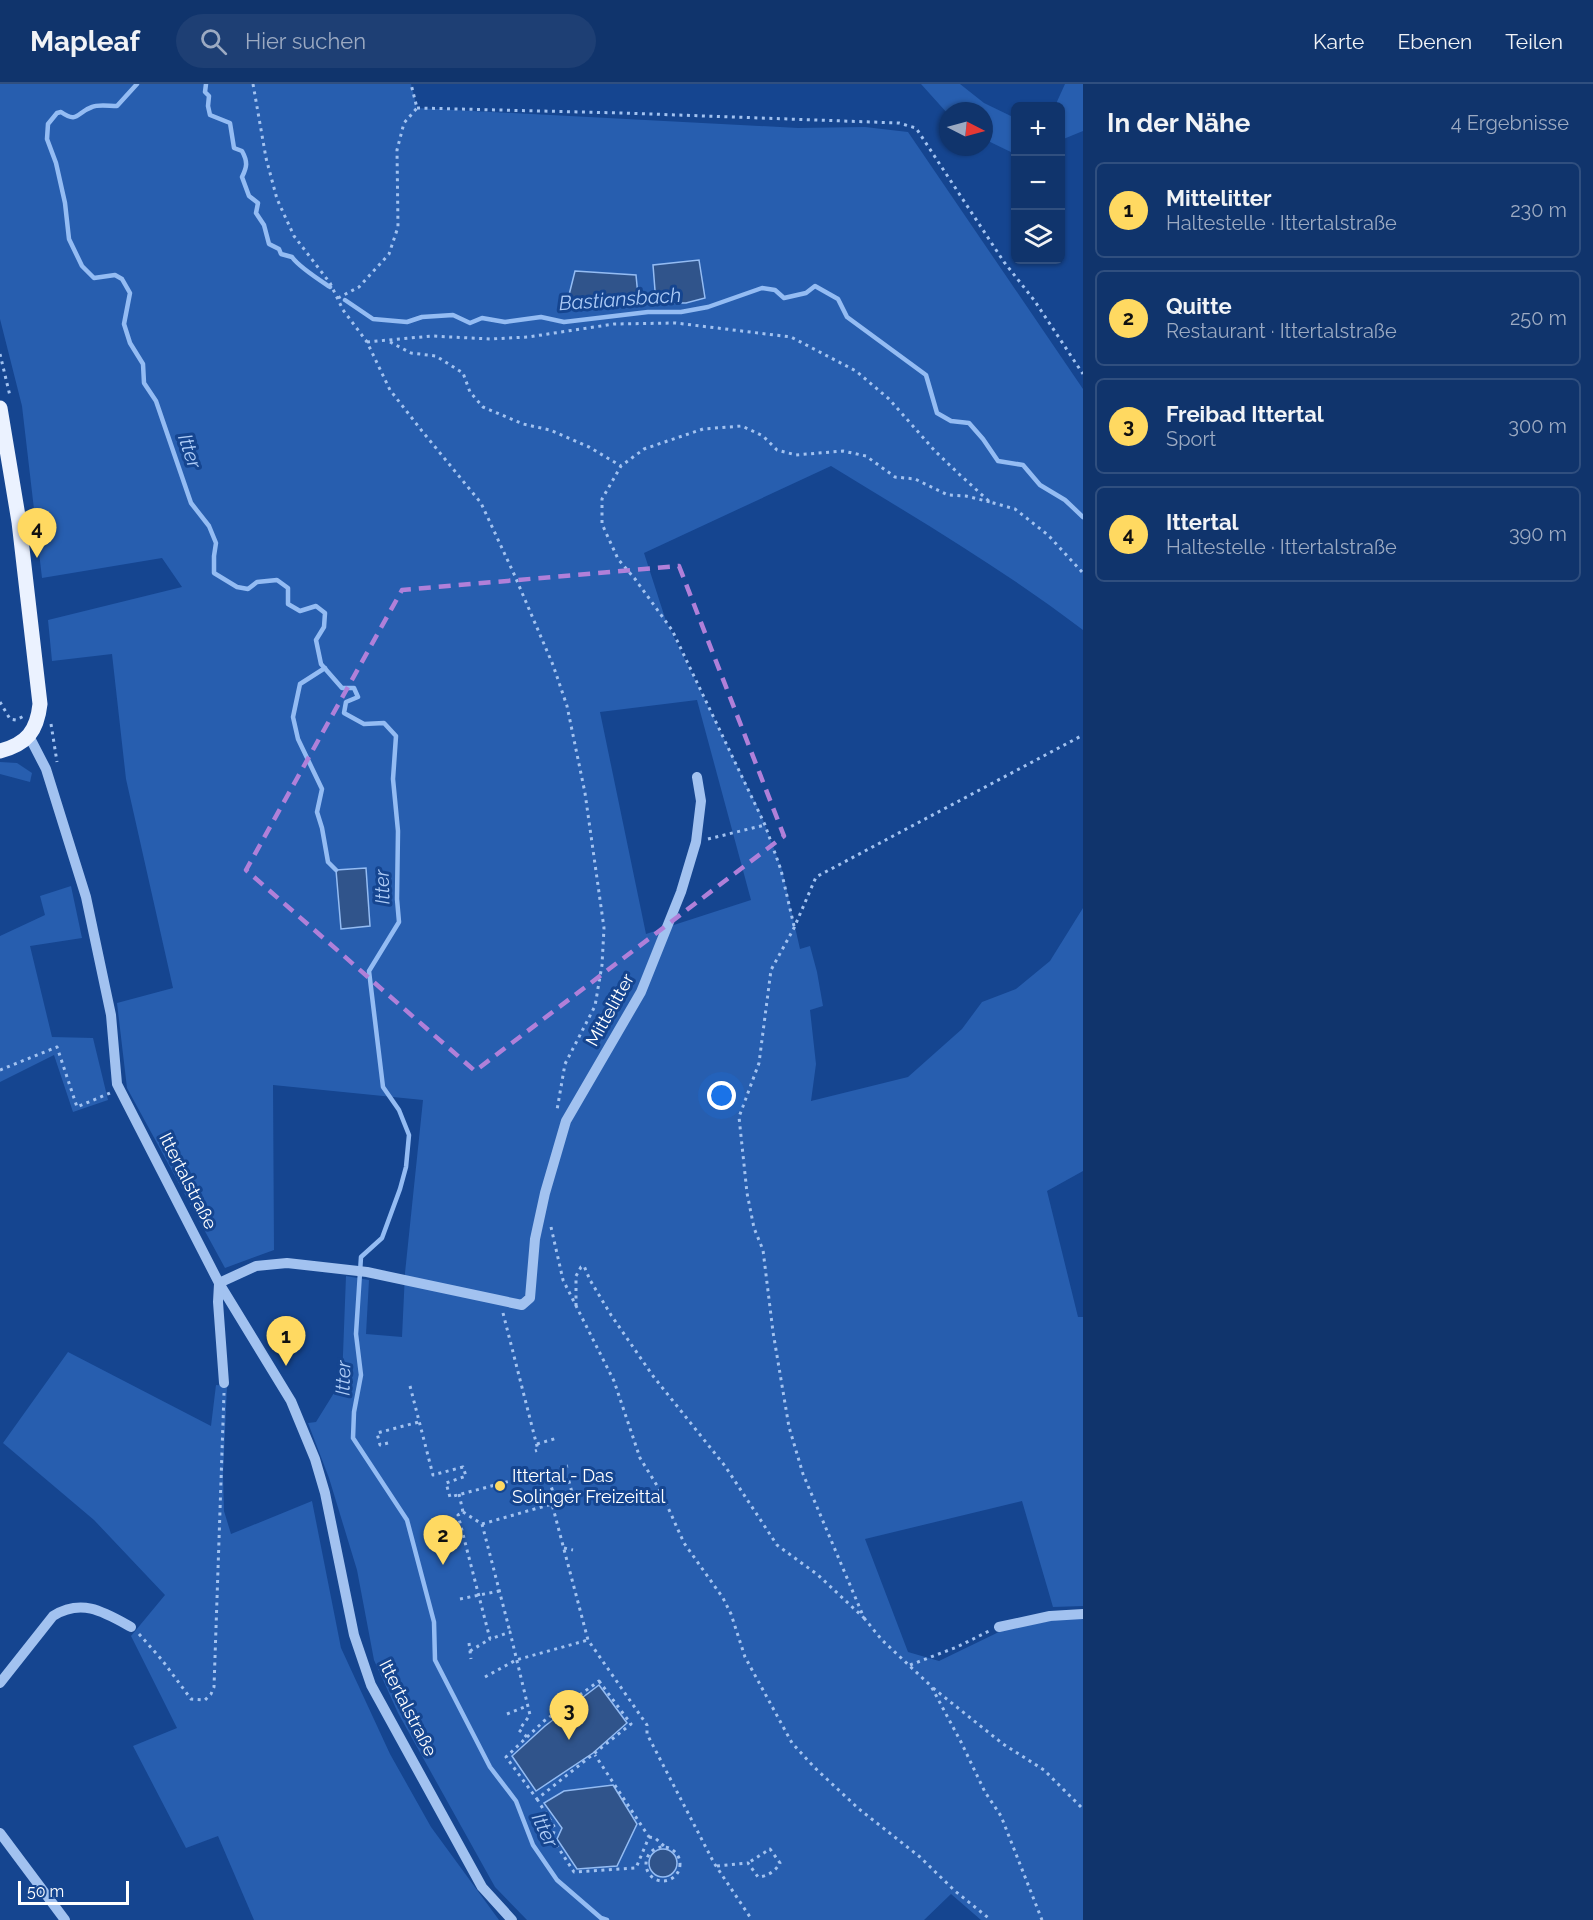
<!DOCTYPE html>
<html lang="de">
<meta charset="utf-8">
<style>
:root{--surface:#10346c;--page:#1e3f74;--text:#f1f3f6;--muted:#9caac2;--line:#304f7f;--accent:#ffd961}
body{margin:0;font-family:Raleway,sans-serif;background:var(--page);color:var(--text)}
.controls{position:absolute;right:18px;top:18px;display:grid;overflow:hidden;border-radius:9px;box-shadow:0 2px 4px #0004}
.controls button{width:54px;height:54px;display:grid;place-items:center;padding:0;border:0;border-bottom:2px solid var(--line);background:var(--surface);color:var(--text);font:30px sans-serif}
.compass{position:absolute;left:939px;top:18px;width:54px;height:54px;border-radius:50%;background:var(--surface);box-shadow:0 2px 4px #0004;rotate:96deg}
.scale{position:absolute;left:18px;bottom:15px;width:111px;box-sizing:border-box;padding-left:6px;border:3px solid #fff;border-top:0;font-size:16px;line-height:21px;white-space:nowrap;color:#fff;-webkit-text-stroke:4px #154590;paint-order:stroke}
.you{position:absolute;left:722px;top:1012px;width:21px;height:21px;margin:-15px;border:4px solid #fff;border-radius:50%;background:#1a73e8;box-shadow:0 0 0 9px #1a73e833}
.badge{display:grid;place-items:center;width:39px;height:39px;border-radius:50%;background:var(--accent);color:#111;font-size:20px;font-weight:700}
.pin{position:absolute;translate:-50% -50px;filter:drop-shadow(0 2px 3px #0008)}
.pin::after{content:'';position:absolute;top:32px;width:21px;height:18px;background:inherit;clip-path:polygon(0 0,100% 0,50% 100%)}
.list{margin:0;padding:0;list-style:none}
h2{display:flex;justify-content:space-between;align-items:center;height:78px;margin:0;padding:0 24px;font-size:26px}
h2 small{font-size:20px;font-weight:400;color:var(--muted)}
.list li{display:grid;grid-template-columns:39px 1fr auto;gap:18px;align-items:center;box-sizing:border-box;height:96px;margin:0 12px 12px;padding:0 12px;border:2px solid var(--line);border-radius:9px}
.list b{display:block;font-size:22px;white-space:nowrap}
.list p{margin:0;font-size:20px;white-space:nowrap;color:var(--muted)}
.list em{font-size:20px;font-style:normal;color:var(--muted)}
.icon{flex:none;width:33px;height:33px;fill:none;stroke:currentColor;stroke-width:2;stroke-linecap:round;stroke-linejoin:round}
.map{position:relative;flex:none;width:1083px;height:1836px;overflow:hidden}
header{display:flex;align-items:center;gap:36px;box-sizing:border-box;height:84px;padding:0 30px;background:var(--surface);border-bottom:2px solid var(--line)}
header strong{font-size:28px}
nav{display:flex;gap:33px;margin-inline-start:auto;font-size:21px}
.search{width:420px;height:54px;background:var(--page);display:flex;align-items:center;gap:15px;box-sizing:border-box;padding:0 21px;border-radius:33px;color:var(--muted);font-size:22px}
main{display:flex}
aside{flex:1;background:var(--surface)}
.map>svg:first-child{display:block}
</style>
<header>
<strong>Mapleaf</strong>
<div class="search"><svg class="icon" aria-label="search" viewBox="0 0 24 24"><circle cx="10" cy="10" r="6"/><path d="M15 15l6 6"/></svg>Hier suchen</div>
<nav><a>Karte</a><a>Ebenen</a><a>Teilen</a></nav>
</header>
<main>
<div class="map">
<svg width="1083" height="1836" viewBox="0 0 1083 1836">
<rect width="100%" height="100%" fill="#154590"/>
<g fill="#275eaf" fill-rule="evenodd">
<path d="M0,0H411L417,24L798,44L865,43L908,48L1083,305V546C1003,485 916,434 831,382L644,469L666,537L760,728L782,786L800,865L810,862L817,888L823,922L810,926L816,980L811,1017L908,993L962,945L982,918L1016,905L1050,877L1083,824V1087L1047,1107L1078,1233H1083V1522L1053,1523L1022,1417L865,1455L908,1568L939,1577L1003,1546L1066,1534H1083V1836H981L951,1810L924,1836H527L495,1803L398,1629L374,1576L357,1486L329,1394L308,1339L316,1338L342,1296L346,1192L369,1196L366,1250L402,1253L405,1189L423,1016L273,1001L274,1166L225,1184L127,1004L117,919L173,904L126,695L112,570L52,577L48,536L182,503L162,474L42,494L22,322L0,235ZM636,191L638,212L632,218L586,223L575,222ZM697,616L751,816L646,850L600,628Z"/>
<path d="M921,0H960L984,19L1015,34V70L984,55V27H948V30Z"/>
<path d="M1065,0H1083V47L1061,56L1060,22H1055Z"/>
<path d="M0,678L17,679L32,689L30,698L0,690Z"/>
<path d="M71,802L82,854L30,862L52,953L93,954L108,1016L73,1028L54,971L0,998V852L45,831L40,812Z"/>
<path d="M68,1268L211,1342L216,1301L227,1302L223,1391L224,1427L231,1450L312,1417L341,1564L390,1670L431,1743L499,1836H254L218,1752L186,1764L133,1662L177,1644L131,1552L165,1511L94,1436L3,1359Z"/>
</g>
<g fill="#30548b" stroke="#94bcf3" stroke-width="1.5">
<path d="M699,176L705,214L686,219H656L653,181Z"/>
<path d="M575,187L636,191L638,212L632,218L586,223L575,222L569,211Z"/>
<path d="M366,784L370,842L341,845L336,786Z"/>
<path d="M599,1601L627,1639L593,1669L536,1707L512,1672L545,1642Z"/>
<path d="M613,1701L637,1740L617,1782L577,1785L557,1755L562,1744L544,1719L564,1707Z"/>
<circle cx="663" cy="1779" r="14"/>
</g>
<g fill="none" stroke-linecap="round" stroke-linejoin="round">
<g stroke="#94bcf3" stroke-width="4.5">
<path d="M137,0L117,22C109,22 98,20 92,23C77,28 78,40 61,28L57,29L48,40L47,55L56,79L65,119L69,155L82,182L94,194L115,191L122,195L130,209L124,240L130,259L143,280L144,299L156,317L191,419L209,442L216,459L214,472V489L237,503L248,505L257,498L277,496L288,504V520L300,527L316,522L325,529L324,543L316,556L321,580L342,604H354L358,613L346,618L344,629L364,640L384,639L396,652L393,695L398,747L397,815L399,838L369,887L383,1003L399,1026L409,1051L406,1083L400,1105L382,1154L361,1173L356,1250L361,1291L354,1328L353,1354L407,1436L434,1538L435,1576L490,1683L516,1717L533,1761L557,1796L601,1834L607,1836"/>
<path d="M206,0L205,8L209,12L208,22L210,31L230,39L234,64L242,67C248,78 247,83 242,93L249,112L258,119L256,129L264,141L269,160L279,165L281,170L292,173C299,183 318,195 330,203"/>
<path d="M345,216L373,235L407,238L422,233L453,231L470,239L482,234L505,238L541,233L564,238L648,228H681L708,223L762,204L775,206L784,214L806,209L815,202L838,215L847,233L926,291L937,329L951,337L969,339L983,355L998,377L1023,381L1040,401L1065,416L1083,433"/>
<path d="M325,584L300,600L293,633L298,655L322,705L317,728L322,744L328,778L336,786"/>
</g>
<g stroke="#a2c2f0" stroke-width="3" stroke-dasharray="3 4.5" stroke-linecap="butt">
<path d="M253,0L266,74L277,115L294,152L330,199L343,226L367,258L390,306L422,347L481,419L514,490L553,581L567,622L585,709L604,844L602,881L595,922L565,980L557,1026"/>
<path d="M417,24L622,29L899,39L916,44L1004,178L1034,216L1083,290"/>
<path d="M338,214L359,203L389,170L398,143L397,66L404,39L417,24L411,0"/>
<path d="M367,258L432,252L490,255L528,253L614,240L676,239L791,253L856,287L889,315L935,367L960,391L990,418L1015,425L1048,451L1083,489"/>
<path d="M390,258L411,269L436,272L463,289L470,308L483,323L523,340L550,346L589,363L621,382"/>
<path d="M0,270L10,312"/>
<path d="M0,618L10,635L16,636L24,632"/>
<path d="M51,640L57,678"/>
<path d="M708,755L765,741"/>
<path d="M794,842L781,786L765,741L672,546L635,495L618,475L602,440V415L621,382L644,365L703,345L742,342L763,352L777,366L796,371L843,367L866,372L895,393L915,395L948,411L966,412L990,418"/>
<path d="M0,986L57,963L77,1023L110,1009"/>
<path d="M551,1143L563,1196L614,1297L640,1374L661,1408L684,1459L723,1514L731,1530L745,1573L792,1659L815,1684L859,1725L920,1773L955,1807L991,1836"/>
<path d="M576,1222V1192L581,1183L584,1182L590,1196L611,1231L653,1292L725,1382L777,1461L818,1491L864,1534L803,1390L789,1343L773,1248L763,1166L754,1144L747,1109L739,1033L759,979L771,886L794,844L816,793L1083,651"/>
<path d="M503,1229L538,1366L535,1367"/>
<path d="M410,1302L433,1391L463,1383L466,1392L446,1399L450,1413L548,1387"/>
<path d="M388,1359L380,1361L377,1349L419,1338"/>
<path d="M537,1360L557,1354"/>
<path d="M560,1384L568,1382"/>
<path d="M459,1410L463,1428L458,1431L490,1555L510,1548L530,1631L519,1646L527,1653"/>
<path d="M552,1420L555,1416L550,1398L568,1394L573,1412L555,1416"/>
<path d="M463,1428L482,1440L510,1548"/>
<path d="M482,1440L552,1420L588,1556L647,1641V1650L714,1779L752,1836"/>
<path d="M564,1464L573,1466"/>
<path d="M460,1515L499,1507"/>
<path d="M864,1534L882,1556L931,1602L961,1658L985,1708L1001,1732L1042,1836"/>
<path d="M139,1550L162,1576L191,1615L205,1616L211,1610L214,1603L224,1309"/>
<path d="M469,1559L471,1575"/>
<path d="M470,1567L490,1555"/>
<path d="M910,1581L957,1563L989,1547"/>
<path d="M485,1593L516,1576L588,1556"/>
<path d="M599,1597L631,1640L537,1715L506,1673L544,1637Z"/>
<path d="M933,1604L1003,1660L1044,1686L1083,1725"/>
<path d="M507,1630L527,1622"/>
<path d="M537,1715L555,1744L552,1754L574,1788L636,1784L649,1753L595,1671"/>
<path d="M649,1753L655,1754L665,1763"/>
<circle cx="663" cy="1780" r="17"/>
<path d="M717,1782L748,1779L758,1793C766,1793 776,1787 780,1779L770,1765L748,1779"/>
</g>
<g stroke="#a2c2f0" stroke-width="10">
<path d="M29,652L46,685L86,813L111,931L117,1000L219,1199L291,1317L315,1375L325,1409L354,1551L371,1601L482,1803L512,1836"/>
<path d="M219,1199L256,1182L287,1179L367,1188L522,1221L530,1214L535,1155L545,1109L566,1037L641,908L681,808L696,758L701,717L697,693"/>
<path d="M219,1200L218,1218L224,1299"/>
<path d="M999,1543L1050,1532L1083,1530"/>
<path d="M0,1599L53,1532C82,1514 104,1528 131,1543"/>
<path d="M0,1749L65,1836"/>
</g>
<path stroke="#ebf2ff" stroke-width="15" d="M0,324L19,438L40,620C37,647 27,660 0,667"/>
</g>
<path fill="none" stroke="#b080d9" stroke-width="4.5" stroke-dasharray="12 8" stroke-linejoin="round" d="M679,482L784,752L475,987L246,786L402,506Z"/>
<circle fill="#ffd961" stroke="#154590" stroke-width="2" cx="500" cy="1402" r="6"/>
<g text-anchor="middle" stroke-width="6" stroke-linejoin="round" paint-order="stroke">
<g font-size="18" fill="#fff" stroke="#154590">
<text transform="translate(610 926) rotate(-61)" y="6">Mittelitter</text>
<text transform="translate(188 1097) rotate(63)" y="6">Ittertalstraße</text>
<text transform="translate(408 1624) rotate(63)" y="6">Ittertalstraße</text>
</g>
<g font-size="18" fill="#fff" stroke="#154590" text-anchor="start">
<text x="512" y="1398">Ittertal - Das<tspan x="512" dy="21">Solinger Freizeittal</tspan></text>
</g>
<g font-size="20" font-style="italic" fill="#aeccf7" stroke="#154590">
<text transform="translate(620 215) rotate(-4)" y="7">Bastiansbach</text>
<text transform="translate(190 367) rotate(71)" y="7">Itter</text>
<text transform="translate(382 803) rotate(-92)" y="7">Itter</text>
<text transform="translate(343 1294) rotate(-88)" y="7">Itter</text>
<text transform="translate(545 1746) rotate(65)" y="7">Itter</text>
</g>
</g>
</svg>
<div class="controls">
<button>+</button>
<button>−</button>
<button><svg class="icon" aria-label="layers" viewBox="0 0 24 24"><path d="M12 4l9 5-9 5-9-5zM3 14l9 5 9-5"/></svg></button>
</div>
<svg class="compass" viewBox="-18 -18 36 36"><path d="M0-13l5 13h-10z" fill="#e53935"/><path d="M0 13l5-13h-10z" fill="#9caac2"/></svg>
<div class="scale">50 m</div>
<div class="you"></div>
<div class="pin badge" style="left:286px;top:1282px">1</div>
<div class="pin badge" style="left:443px;top:1481px">2</div>
<div class="pin badge" style="left:569px;top:1656px">3</div>
<div class="pin badge" style="left:37px;top:474px">4</div>
</div>
<aside>
<h2>In der Nähe<small>4 Ergebnisse</small></h2>
<ul class="list">
<li><span class="badge">1</span><div><b>Mittelitter</b><p>Haltestelle · Ittertalstraße</p></div><em>230 m</em></li>
<li><span class="badge">2</span><div><b>Quitte</b><p>Restaurant · Ittertalstraße</p></div><em>250 m</em></li>
<li><span class="badge">3</span><div><b>Freibad Ittertal</b><p>Sport</p></div><em>300 m</em></li>
<li><span class="badge">4</span><div><b>Ittertal</b><p>Haltestelle · Ittertalstraße</p></div><em>390 m</em></li>
</ul>
</aside>
</main>
